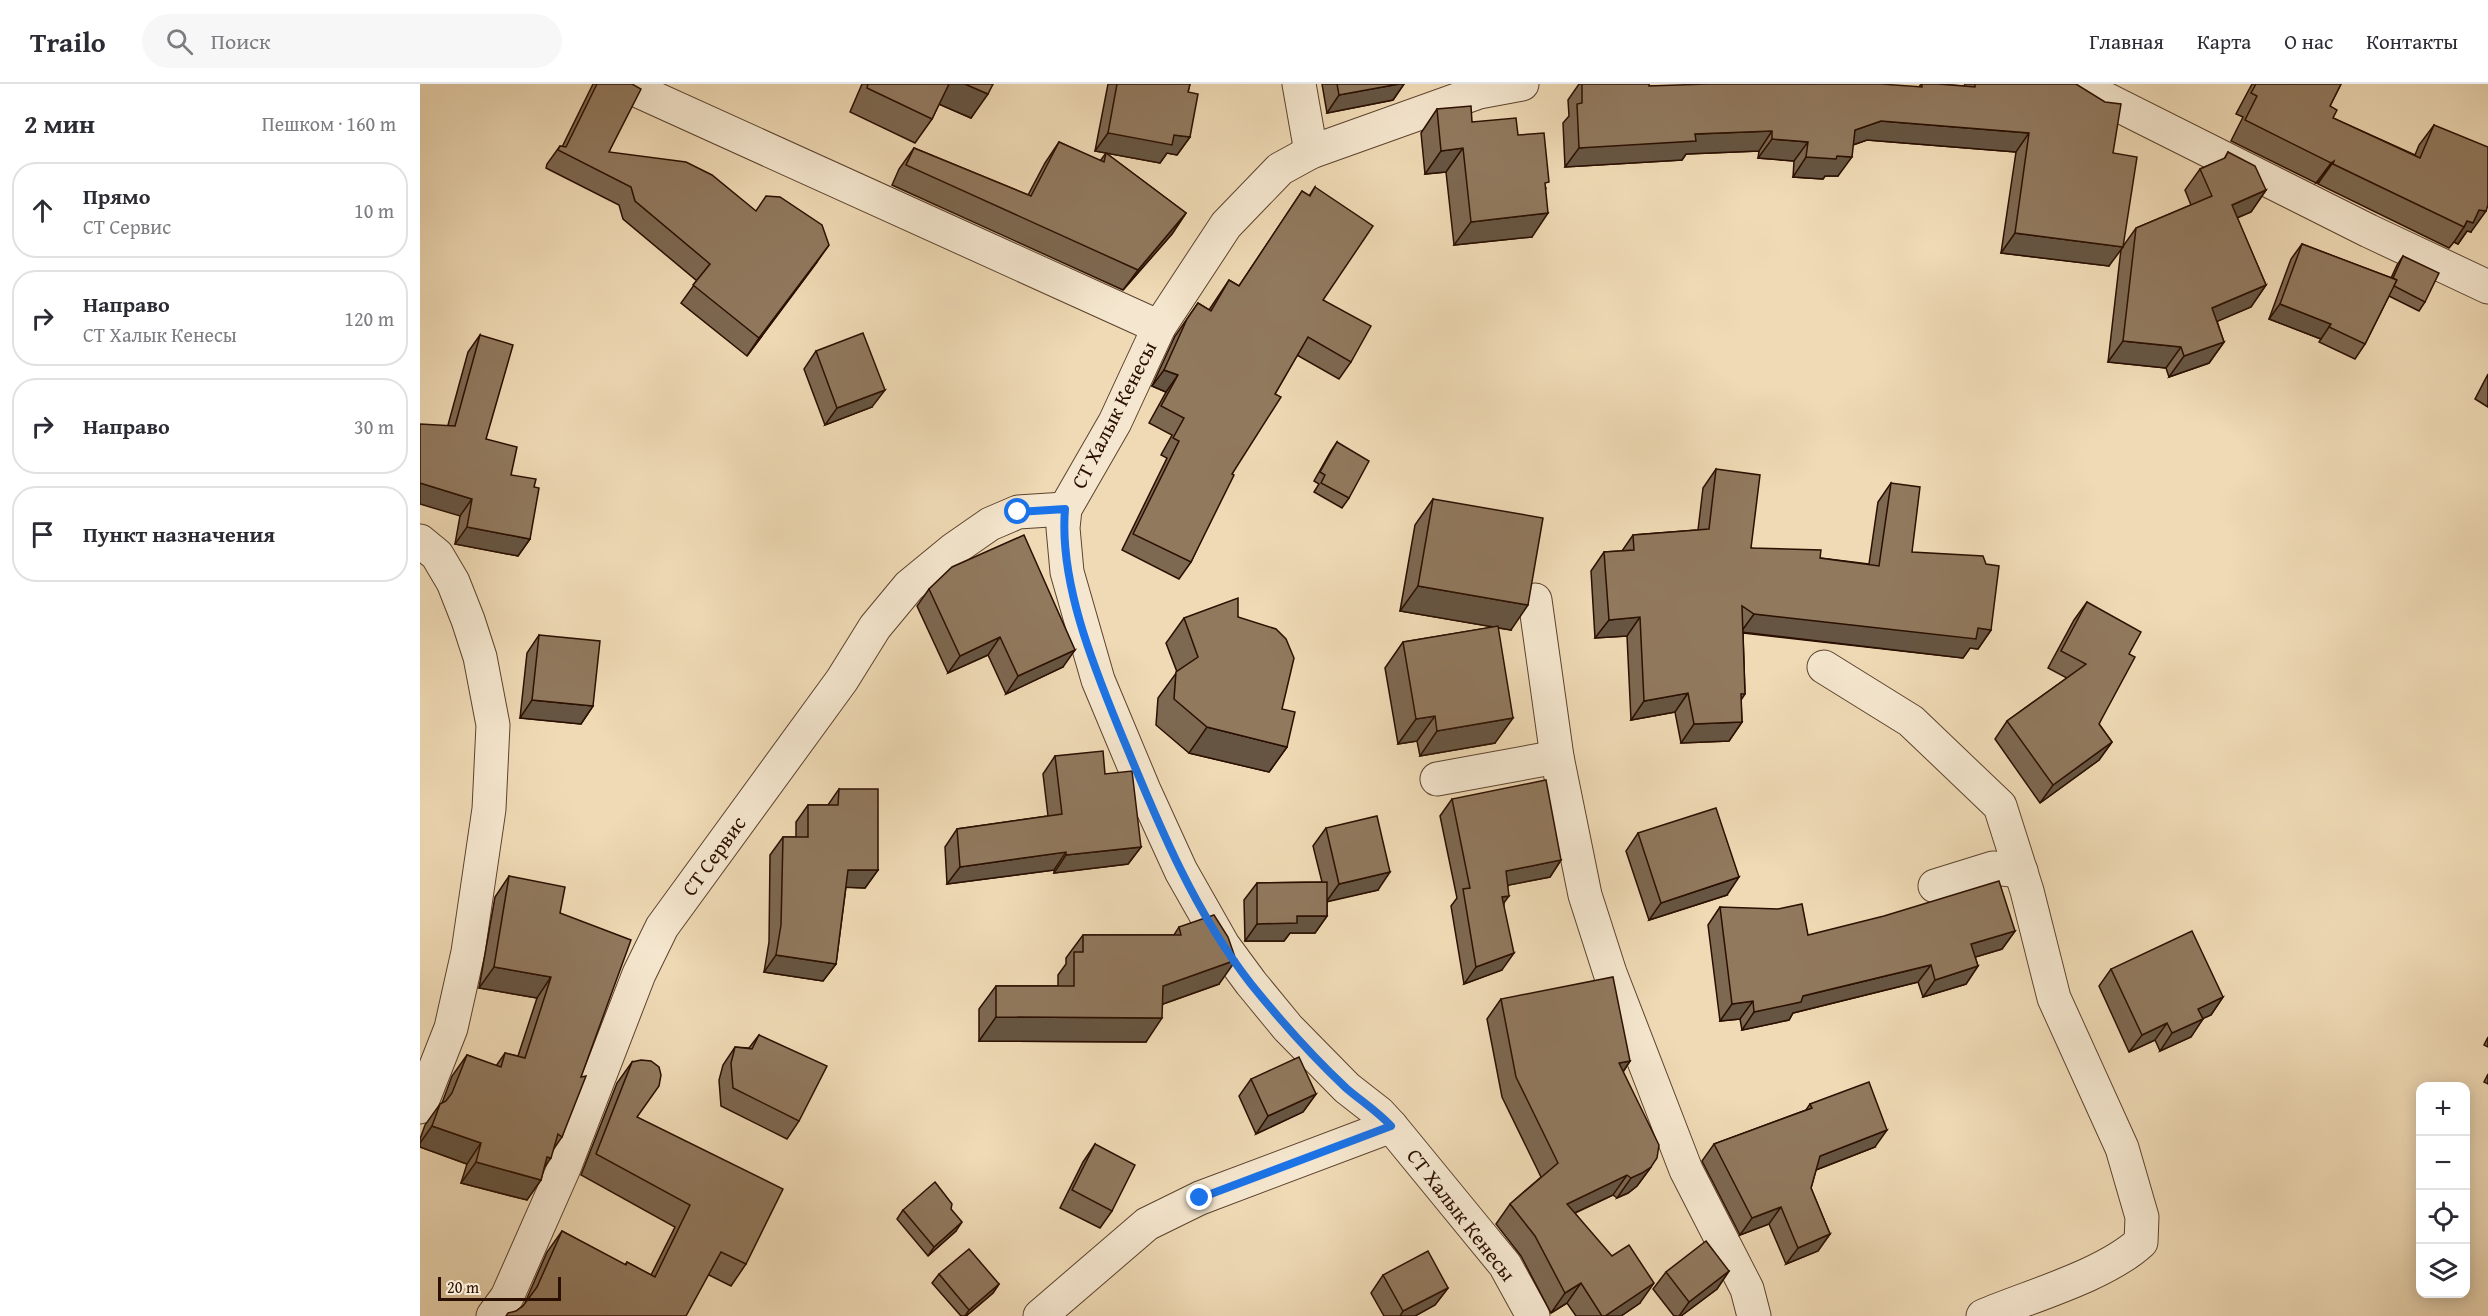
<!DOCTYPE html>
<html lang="ru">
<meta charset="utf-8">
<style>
:root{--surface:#fff;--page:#f7f7f7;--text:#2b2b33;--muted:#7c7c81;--line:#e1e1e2}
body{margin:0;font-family:"Gentium Book Plus",serif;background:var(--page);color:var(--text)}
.controls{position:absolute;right:18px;bottom:18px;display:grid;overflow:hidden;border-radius:12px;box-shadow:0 3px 15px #0003}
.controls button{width:54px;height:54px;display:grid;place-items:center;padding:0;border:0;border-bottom:2px solid var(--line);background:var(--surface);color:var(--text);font:30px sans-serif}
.scale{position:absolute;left:18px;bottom:15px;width:123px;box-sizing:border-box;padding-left:6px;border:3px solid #2b0f00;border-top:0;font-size:16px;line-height:21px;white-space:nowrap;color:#2b0f00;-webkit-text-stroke:4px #f5e7cf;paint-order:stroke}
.stop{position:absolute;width:18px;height:18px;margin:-14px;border:4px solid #1a73e8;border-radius:50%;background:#fff}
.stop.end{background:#1a73e8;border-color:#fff;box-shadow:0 2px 6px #0008}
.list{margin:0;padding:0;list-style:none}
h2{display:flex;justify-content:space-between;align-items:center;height:78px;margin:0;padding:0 24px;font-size:26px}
h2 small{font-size:20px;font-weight:400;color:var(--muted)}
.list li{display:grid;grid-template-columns:39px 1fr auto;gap:18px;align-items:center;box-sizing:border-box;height:96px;margin:0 12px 12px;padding:0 12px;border:2px solid var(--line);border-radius:24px}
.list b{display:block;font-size:22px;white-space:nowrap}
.list p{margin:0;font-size:20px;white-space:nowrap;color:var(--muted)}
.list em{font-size:20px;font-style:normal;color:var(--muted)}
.icon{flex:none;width:33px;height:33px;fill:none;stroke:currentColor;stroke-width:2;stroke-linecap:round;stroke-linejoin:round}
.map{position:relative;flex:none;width:2068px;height:1232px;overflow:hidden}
header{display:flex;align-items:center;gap:36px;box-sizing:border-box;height:84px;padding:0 30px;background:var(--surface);border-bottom:2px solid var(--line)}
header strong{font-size:28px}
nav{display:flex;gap:33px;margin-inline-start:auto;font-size:21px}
.search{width:420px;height:54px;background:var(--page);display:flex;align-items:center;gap:15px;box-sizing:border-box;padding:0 21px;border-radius:33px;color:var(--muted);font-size:22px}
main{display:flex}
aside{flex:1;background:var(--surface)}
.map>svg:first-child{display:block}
</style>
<header>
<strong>Trailo</strong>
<div class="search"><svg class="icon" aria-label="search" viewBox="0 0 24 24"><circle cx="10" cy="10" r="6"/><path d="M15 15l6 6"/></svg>Поиск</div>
<nav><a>Главная</a><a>Карта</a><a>О нас</a><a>Контакты</a></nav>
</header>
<main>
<aside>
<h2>2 мин<small>Пешком · 160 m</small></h2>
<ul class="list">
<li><svg class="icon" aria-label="ahead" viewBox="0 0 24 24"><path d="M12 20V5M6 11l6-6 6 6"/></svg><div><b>Прямо</b><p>СТ Сервис</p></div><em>10 m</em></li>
<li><svg class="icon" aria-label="right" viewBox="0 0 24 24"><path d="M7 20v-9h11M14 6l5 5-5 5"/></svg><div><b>Направо</b><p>СТ Халык Кенесы</p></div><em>120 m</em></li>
<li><svg class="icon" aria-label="right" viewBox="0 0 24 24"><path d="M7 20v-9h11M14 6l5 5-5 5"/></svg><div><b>Направо</b></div><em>30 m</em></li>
<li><svg class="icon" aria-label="arrive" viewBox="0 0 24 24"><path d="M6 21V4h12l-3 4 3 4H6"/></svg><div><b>Пункт назначения</b></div></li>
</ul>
</aside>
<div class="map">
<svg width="2068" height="1232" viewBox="0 0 2068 1232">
<rect width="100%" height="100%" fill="#efdab5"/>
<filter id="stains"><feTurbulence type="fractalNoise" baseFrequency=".00333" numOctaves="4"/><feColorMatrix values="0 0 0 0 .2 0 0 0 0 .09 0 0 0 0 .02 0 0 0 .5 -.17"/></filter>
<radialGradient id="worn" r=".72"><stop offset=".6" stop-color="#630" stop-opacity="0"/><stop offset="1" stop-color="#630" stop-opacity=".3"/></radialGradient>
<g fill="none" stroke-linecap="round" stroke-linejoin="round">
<g stroke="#5c422d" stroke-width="35">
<g id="street">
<path d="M203,0L739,243"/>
<path d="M879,0L891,68"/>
<path d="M1102,0L1059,8L891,68L860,85L806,141L739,243L695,338L645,425L643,444L647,488L678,596L724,706L761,787L803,861L831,899L868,944L927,1004L959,1029L971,1042L1085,1181L1113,1232"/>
<path d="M1656,0L1949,147L2068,203"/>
<path d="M0,457L17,471L33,498L48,536L60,573L73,641L69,725L48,868L31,944L0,1023"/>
<path d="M1115,516L1137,673L1165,811L1190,889L1266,1086L1327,1205L1334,1232"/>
<path d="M1404,583L1491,637L1580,722L1607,807L1634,914L1702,1064L1722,1133L1721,1158C1684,1192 1610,1212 1563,1232"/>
<path d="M1017,695L1137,673"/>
<path d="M1515,802L1573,784L1601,787"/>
<path d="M73,1232L87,1213L144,1084L219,890L242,843L422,596L455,543L489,502L534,465L570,440L598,428L645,425"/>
<path d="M620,1232L727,1140L780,1114L971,1042"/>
</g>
</g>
<use href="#street" stroke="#f5e7cf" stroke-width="33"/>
</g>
<g fill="#7d6851" stroke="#2b0f00" stroke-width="1.5">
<path d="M173,0H212L189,68L397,178L327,272L261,219L277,197L203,135L199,121L126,84L127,80L140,62L142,63Z"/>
<path d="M442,0H573L551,34L519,20L512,35L495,59L430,28Z"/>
<path d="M688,0H770L768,8L770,53L757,71L747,69L740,79L675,67Z"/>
<path d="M902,0H984L973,16L907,29Z"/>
<path d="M1159,0H1229V2L1499,3L1501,0H1518L1544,2L1545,0H1656L1693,69L1689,182L1581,169L1596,68L1447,56L1433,61L1418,92H1405L1403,95L1373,93L1374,77L1338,74L1339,67L1266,70L1262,76L1145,83L1143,39L1149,32L1148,16Z"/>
<path d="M1832,0H1921L1910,22L1913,34L1995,71L1999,61L2014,41L2051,148L2047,147L2038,160L2034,158L2029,164L1898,100L1899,98L1896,99L1811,57L1823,33L1816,30Z"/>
<path d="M1017,25L1052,38L1098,51L1126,104L1112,153L1034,161L1026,88L1005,90L1001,49Z"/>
<path d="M639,58L680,77L686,69L766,129L752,150L703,206L472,101L479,85L494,64L608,111L625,79Z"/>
<path d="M1808,68L1846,106L1831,128L1817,134L1846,201L1831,223L1797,237L1804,258L1789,279L1749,293L1746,284L1688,278L1701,165L1716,144L1771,121L1765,106L1780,85L1804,75Z"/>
<path d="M895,103L903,216L931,278L919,295L877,271L855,310L812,390L771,478L759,495L702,466L747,374L741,371L752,351L729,339L746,308L732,302L755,252L778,219L789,226L809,196L819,202L882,107L889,112Z"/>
<path d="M1882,160L1971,194L1977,181L1983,172L2005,218L1999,227L1969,212L1945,260L1935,275L1899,258L1901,255L1849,235L1871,175Z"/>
<path d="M60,251L66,355L91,391L114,403L110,455L98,472L35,460L40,432L28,341L48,268Z"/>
<path d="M396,267L452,323L405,341L384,285Z"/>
<path d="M2068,290V323L2055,315Z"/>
<path d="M917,358L929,414L922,424L894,408L899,400L894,397L911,367Z"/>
<path d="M1296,385L1331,464L1400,474L1449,480L1458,418L1471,399L1492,468L1571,546L1558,565L1550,564L1543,574L1323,549L1325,610L1321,616L1322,638L1309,657L1261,659L1255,628L1211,636L1207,552L1175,554L1171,487L1184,468L1202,467L1213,451L1278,446L1283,404Z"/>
<path d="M1013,415L1091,546L1078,544L1075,659L1000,672L997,657L978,660L965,584L983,558L1074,543L980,527L995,441Z"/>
<path d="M509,505L643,583L586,610L568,571L528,589L497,522Z"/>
<path d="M1667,518L1709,570L1679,640L1692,658L1679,676L1620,719L1575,655L1587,637L1647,594L1628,584L1654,536Z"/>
<path d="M818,533L862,625L867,663L849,688L769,669L736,641L738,614L757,588L746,559L764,534Z"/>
<path d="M119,551L173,622L161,640L100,634L107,569Z"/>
<path d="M635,672L685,690L721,763L708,780L634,789V786L527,800L525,763L537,745L628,732L623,690Z"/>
<path d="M419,705L458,786L445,804L426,803L416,880L403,897L344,888L349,858L350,771L363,753H376V738L388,721H408Z"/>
<path d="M1032,715L1141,776L1130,793L1088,801L1084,819L1082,886L1044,900L1031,822L1037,814L1020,732Z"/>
<path d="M906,744L958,806L907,817V832L895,849H870L864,857H825L824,816L837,799L902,798L893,762Z"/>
<path d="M1218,749L1307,811L1229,836L1206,767Z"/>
<path d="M89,792L140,829L161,993L142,1053L133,1066L124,1083L121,1096L107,1116L41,1099L47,1080L0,1063V1055L5,1041L20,1020L22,1019L32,992L47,971L76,982L85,969L98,972L117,914L59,904L75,813Z"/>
<path d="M1300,823L1388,851L1595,847L1582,865L1555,873L1558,882L1546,900L1503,913L1498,898L1373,929L1369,936L1322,946L1320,935L1300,937L1288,841Z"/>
<path d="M759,843L799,900L743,920L726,958L559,957V925L576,902H638V891L646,880V874L663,851H754Z"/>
<path d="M1691,885L1803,913L1791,931L1783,934L1771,953L1740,967L1735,956L1709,968L1679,902Z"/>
<path d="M1081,915L1210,977L1203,988L1231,1083L1217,1102L1208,1109L1197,1114L1193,1111L1155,1129L1220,1219L1201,1232H1156L1147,1219L1131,1229L1101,1172L1076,1140L1090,1120L1121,1093L1082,1013L1067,935Z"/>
<path d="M339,951L379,1037L367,1055L301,1022L299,996L303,981L315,963L329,964Z"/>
<path d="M2068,953V963L2064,961Z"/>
<path d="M212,978L217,1033L326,1180L311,1202L289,1191L96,1227L104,1221L127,1168L142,1147L205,1181L207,1178L231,1191L255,1143L161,1091L197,999Z"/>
<path d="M2068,990V1000L2064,998Z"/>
<path d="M831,995L896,1010L883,1028L836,1050L819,1012Z"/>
<path d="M1390,1020L1455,1063L1396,1086L1391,1104L1410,1150L1398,1167L1366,1180L1349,1140L1320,1151L1282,1077L1294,1060L1386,1026Z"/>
<path d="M675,1060L692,1127L680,1144L640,1124L663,1078Z"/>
<path d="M483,1126L536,1147L508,1172L477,1135Z"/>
<path d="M1309,1187L1297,1205L1261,1232H1254L1233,1205L1246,1188Z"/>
<path d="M519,1190L579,1200L573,1209L546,1232H541L512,1199Z"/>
<path d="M963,1191L1028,1204L1015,1221L995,1232H964L951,1209Z"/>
</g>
<g fill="#665542" stroke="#2b0f00" stroke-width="1.5">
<path d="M527,0H545L568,10L551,34L514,18Z"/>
<path d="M979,0H984L973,16L907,29L919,11Z"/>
<path d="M1461,37L1609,49L1596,68L1447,56L1421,65L1435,46Z"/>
<path d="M1352,47L1339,67L1266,70L1262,76L1145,83L1159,64L1275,50Z"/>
<path d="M688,49L754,51L770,53L757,71L747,69L740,79L675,67Z"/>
<path d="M1352,55L1388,58L1374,77L1338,74Z"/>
<path d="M1043,64L1026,88L1005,90L1021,67Z"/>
<path d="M1417,72L1432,73L1418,92H1405L1403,95L1373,93L1386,73Z"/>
<path d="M1914,77L1899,98L1896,99L1911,79Z"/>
<path d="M1846,106L1831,128L1797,142L1812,121Z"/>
<path d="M2059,126L2066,127L2051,148L2047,147L2038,160L2034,158L2044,143L2047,137Z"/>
<path d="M766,129L752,150L703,206L718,186Z"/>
<path d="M1128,129L1112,153L1034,161L1051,138Z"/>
<path d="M1595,149L1703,163L1689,182L1581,169Z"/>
<path d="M409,161L397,178L327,272L339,254Z"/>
<path d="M1846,201L1831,223L1777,246L1792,224Z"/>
<path d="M1860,220L1911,240L1901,255L1849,235Z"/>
<path d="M1703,257L1761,263L1746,284L1688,278Z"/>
<path d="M1804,258L1789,279L1749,293L1764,272Z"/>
<path d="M744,286L758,291L746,308L732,302Z"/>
<path d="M465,306L452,323L405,341L417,324Z"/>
<path d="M0,399L52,415L40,432L0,420Z"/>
<path d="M47,443L110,455L98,472L35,460Z"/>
<path d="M998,502L1108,521L1091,546L980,527Z"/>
<path d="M1334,530L1558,544L1571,546L1558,565L1550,564L1543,574L1321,548Z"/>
<path d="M1220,533L1207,552L1175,554L1189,536Z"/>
<path d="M580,553L568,571L528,589L540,572Z"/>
<path d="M655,566L643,583L586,610L598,592Z"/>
<path d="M1268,609L1255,628L1211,636L1224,617Z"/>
<path d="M112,616L173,622L161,640L100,634Z"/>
<path d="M1015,632L997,657L978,660L996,635Z"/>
<path d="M1093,634L1075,659L1000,672L1017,647Z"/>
<path d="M1322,638L1309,657L1261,659L1274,640Z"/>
<path d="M787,643L867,663L849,688L769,669Z"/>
<path d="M1692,658L1679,676L1620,719L1633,701Z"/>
<path d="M721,763L708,780L634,789L646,771Z"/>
<path d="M646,768L634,786L527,800L540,783Z"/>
<path d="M1141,776L1130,793L1074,804L1086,787Z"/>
<path d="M428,786H458L445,804L416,803Z"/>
<path d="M970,788L958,806L906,818L919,800Z"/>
<path d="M1319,793L1307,811L1229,836L1241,819Z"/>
<path d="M1089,812L1077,828L1082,813Z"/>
<path d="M877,832H907L895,849H870L864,857H825L837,840Z"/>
<path d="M1595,847L1582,865L1539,878L1551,860Z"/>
<path d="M1094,869L1082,886L1044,900L1056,883Z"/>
<path d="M356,871L416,880L403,897L344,888Z"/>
<path d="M816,876L799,900L726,926L743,902Z"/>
<path d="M1511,881L1498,898L1373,929L1369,936L1322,946L1334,928L1383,912Z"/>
<path d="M1558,882L1546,900L1503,913L1515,896Z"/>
<path d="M74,883L131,893L117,914L59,904Z"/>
<path d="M1803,913L1791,931L1766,942L1778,925Z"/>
<path d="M1333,917L1320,935L1300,937L1312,920Z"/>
<path d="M576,933L742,934L726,958L559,957Z"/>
<path d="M1783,935L1771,953L1740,967L1752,949Z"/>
<path d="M1747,939L1735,956L1709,968L1722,951Z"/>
<path d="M1210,977L1197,997L1199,979Z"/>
<path d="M896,1010L883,1028L836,1050L848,1032Z"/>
<path d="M12,1042L61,1059L47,1080L0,1063V1059Z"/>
<path d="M1467,1046L1455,1063L1388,1089L1400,1072Z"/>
<path d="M127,1073L131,1074L117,1094Z"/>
<path d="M56,1078L121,1096L107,1116L41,1099Z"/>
<path d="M1231,1083L1217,1102L1208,1109L1197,1114L1211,1094Z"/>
<path d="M1207,1091L1193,1111L1133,1139L1147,1120Z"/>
<path d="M1361,1123L1349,1140L1320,1151L1332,1134Z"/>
<path d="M542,1138L536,1147L508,1172L514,1163Z"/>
<path d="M1410,1150L1398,1167L1366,1180L1378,1164Z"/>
<path d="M1309,1187L1297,1205L1261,1232H1259L1269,1218Z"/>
<path d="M1161,1199L1147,1219L1131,1229L1145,1209Z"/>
<path d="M1234,1199L1220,1219L1201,1232H1185Z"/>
<path d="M579,1200L573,1209L546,1232H545L549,1226Z"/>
<path d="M1028,1204L1015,1221L995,1232H980L983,1227Z"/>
</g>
<g fill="#91795e" stroke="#2b0f00" stroke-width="1.5">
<path d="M177,0H212L221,5L189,68L266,78L292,91L336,127L346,112L360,113L402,141L409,161L339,254L273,201L290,180L215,117L211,103L138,66L140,62L146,63Z"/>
<path d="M448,0H529L512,35L447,4Z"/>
<path d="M545,0H573L568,10Z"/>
<path d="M697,0H770L768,8L778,10L770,53L754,51L752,61L688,49Z"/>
<path d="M917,0H979L919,11Z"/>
<path d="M1162,0H1229V2L1287,0H1461L1502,3V0H1518L1555,3V0H1656L1685,18L1701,20L1693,69L1717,73L1703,163L1595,149L1609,49L1461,37L1435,46L1432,73L1417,72L1416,75L1386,73L1388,58L1352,55V47L1275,50L1276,57L1159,64L1157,20L1162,19Z"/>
<path d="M1836,0H1921L1910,22L1917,26L1913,34L2000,74L2014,41L2068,63V121L2066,127L2059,126L2053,139L2047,137L2044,143L1913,80L1914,77L1911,79L1825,36L1837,12L1831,9Z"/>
<path d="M1051,22L1052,38L1096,34L1098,51L1124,49L1129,98L1125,99L1128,129L1051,138L1043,64L1021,67L1017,25Z"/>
<path d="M639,58L684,78L686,69L766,129L718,186L486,81L494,64L611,112Z"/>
<path d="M1808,68L1835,82L1846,106L1812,121L1846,201L1792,224L1804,258L1764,272L1761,263L1703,257L1716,144L1792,112L1780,85L1805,74Z"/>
<path d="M895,103L953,142L903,216L951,242L931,278L888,253L855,310L861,313L812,390L814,391L771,478L713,450L759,357L753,354L764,334L741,322L758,291L744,286L767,235L778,219L791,227L809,196L819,202L882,107L890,112Z"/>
<path d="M1882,160L1977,196L1945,260L1909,243L1911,240L1860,220Z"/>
<path d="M1983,172L2019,189L2005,218L1974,202L1977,196L1973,194Z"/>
<path d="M443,249L465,306L417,324L396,267Z"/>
<path d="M60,251L93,261L66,355L97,363L91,391L116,395L114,403L119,404L110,455L47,443L52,415L0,399V340L35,342Z"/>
<path d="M917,358L949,377L929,414L901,399L905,391L900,388Z"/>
<path d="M1296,385L1340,391L1331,464L1401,466L1400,474L1459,482L1471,399L1500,403L1492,468L1563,472L1566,480L1579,482L1571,546L1558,544L1556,555L1334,530L1322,522L1325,610H1321L1322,638L1274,640L1268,609L1224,617L1220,533L1189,536L1184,468L1214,466L1213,451L1289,445Z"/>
<path d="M1013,415L1123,434L1108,521L998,502Z"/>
<path d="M604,451L655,566L598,592L580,553L540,572L509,505L532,483Z"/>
<path d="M818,514V533L856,545L866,555L874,574L862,625L875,628L867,663L787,643L754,615L756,588L778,573L764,534Z"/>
<path d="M1667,518L1721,548L1709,570L1715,573L1679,640L1692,658L1633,701L1587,637L1666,580L1641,567Z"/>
<path d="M1078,542L1093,634L1017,647L1015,632L996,635L983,558Z"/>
<path d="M119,551L180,557L173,622L112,616Z"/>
<path d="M683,667L685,690L712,687L721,763L646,771V768L540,783L537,745L642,730L635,672Z"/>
<path d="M1126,696L1141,776L1086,787L1089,812L1082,813L1094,869L1056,883L1043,805L1050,804L1032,715Z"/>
<path d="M419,705H458V786H428L416,880L356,871L361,841L363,753H388V721H418Z"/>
<path d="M1296,724L1319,793L1241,819L1218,749Z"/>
<path d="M957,732L970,788L919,800L906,744Z"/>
<path d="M89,792L145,803L140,829L211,856L161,993L166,992L142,1053L138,1050L131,1074L127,1073L121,1096L56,1078L61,1059L12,1042L20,1020L26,1017L32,1009L47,971L81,983L85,969L105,974L131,893L74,883Z"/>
<path d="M1579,797L1595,847L1551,860L1558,882L1515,896L1511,881L1383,912L1381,918L1334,928L1333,917L1312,920L1300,823L1358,825L1382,820L1388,851L1464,832Z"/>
<path d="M907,798V832H877V839L837,840V799Z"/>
<path d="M794,831L808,853L816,876L743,902L742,934L576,933V902H654V868H663V851H761L759,843Z"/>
<path d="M1772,847L1803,913L1778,925L1783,935L1752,949L1747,939L1722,951L1691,885Z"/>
<path d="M1193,893L1210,977L1199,979L1239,1061L1237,1074L1231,1083L1222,1089L1211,1094L1207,1091L1147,1120L1192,1172L1209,1161L1234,1199L1185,1232H1182L1161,1199L1145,1209L1115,1152L1090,1120L1138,1079L1096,993L1081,915Z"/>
<path d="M339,951L407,982L379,1037L313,1004L311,979L315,963L332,965Z"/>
<path d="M879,973L896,1010L848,1032L831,995Z"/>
<path d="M221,976L231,977L239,983L241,991L239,1002L217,1033L363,1105L326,1180L301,1168L266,1232H86L88,1229L96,1227L103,1222L117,1203L142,1147L206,1181L207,1178L235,1193L270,1121L176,1070L212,978Z"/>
<path d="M1449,998L1467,1046L1400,1072L1391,1104L1410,1150L1378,1164L1361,1123L1332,1134L1294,1060L1392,1024L1390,1020Z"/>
<path d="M675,1060L715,1081L692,1127L652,1106Z"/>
<path d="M515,1098L532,1120L531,1125L542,1138L514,1163L483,1126Z"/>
<path d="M1286,1157L1309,1187L1269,1218L1246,1188Z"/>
<path d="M549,1165L579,1200L549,1226L519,1190Z"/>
<path d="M1008,1167L1028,1204L983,1227L963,1191Z"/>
</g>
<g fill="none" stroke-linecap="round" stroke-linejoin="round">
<path stroke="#1a73e8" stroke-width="8" d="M598,428L645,425C639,497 673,581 700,647C736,734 772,825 831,900C860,936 892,972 926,1004C941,1017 957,1027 971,1042L780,1114"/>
</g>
<g text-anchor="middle" stroke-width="4.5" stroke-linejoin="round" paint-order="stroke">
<g font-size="21" fill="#2b0f00" stroke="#f5e7cf">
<text transform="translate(694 331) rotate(-63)" y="7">СТ Халык Кенесы</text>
<text transform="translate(294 772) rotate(-54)" y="7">СТ Сервис</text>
<text transform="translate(1041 1131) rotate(52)" y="7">СТ Халык Кенесы</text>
</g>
</g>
<rect width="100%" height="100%" filter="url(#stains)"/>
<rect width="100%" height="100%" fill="url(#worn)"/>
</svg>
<div class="controls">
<button>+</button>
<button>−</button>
<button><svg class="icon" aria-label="locate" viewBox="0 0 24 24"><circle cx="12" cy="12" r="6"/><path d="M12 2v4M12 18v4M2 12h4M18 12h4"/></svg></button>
<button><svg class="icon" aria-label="layers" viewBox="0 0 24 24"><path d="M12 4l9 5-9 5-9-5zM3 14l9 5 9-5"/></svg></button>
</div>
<div class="scale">20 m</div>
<div class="stop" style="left:598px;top:428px"></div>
<div class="stop end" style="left:780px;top:1114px"></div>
</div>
</main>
